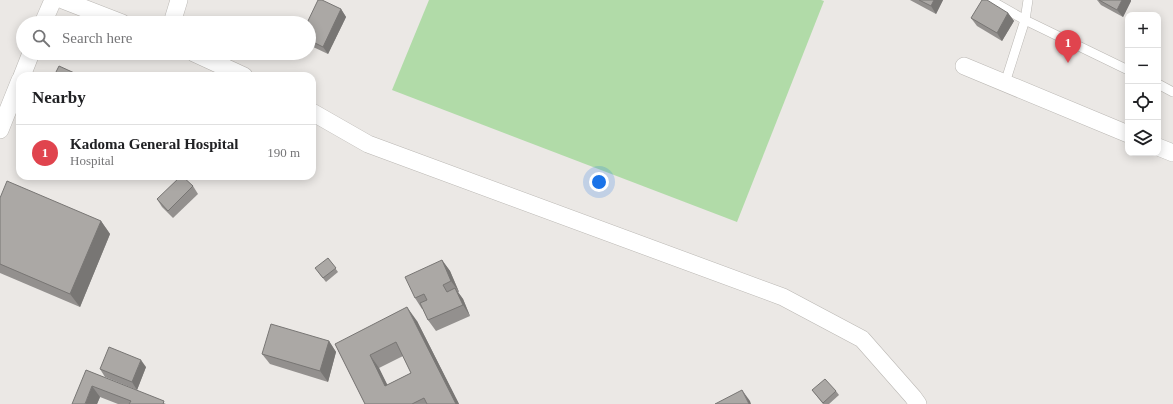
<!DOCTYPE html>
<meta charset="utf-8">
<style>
:root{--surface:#fff;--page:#f6f6f6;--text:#202124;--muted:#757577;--line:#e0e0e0;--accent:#6a39b0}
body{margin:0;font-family:Georgia,serif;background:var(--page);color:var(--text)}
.controls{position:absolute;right:12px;top:12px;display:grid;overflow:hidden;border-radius:8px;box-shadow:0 2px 10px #0003}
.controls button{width:36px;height:36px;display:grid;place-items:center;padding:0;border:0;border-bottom:1px solid var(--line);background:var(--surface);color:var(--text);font:20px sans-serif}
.you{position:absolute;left:599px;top:182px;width:14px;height:14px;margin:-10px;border:3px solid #fff;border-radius:50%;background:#1a73e8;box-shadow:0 0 0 6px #1a73e833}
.badge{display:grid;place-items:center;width:26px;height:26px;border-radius:50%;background:var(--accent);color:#fff;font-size:13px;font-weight:700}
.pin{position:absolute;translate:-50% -33px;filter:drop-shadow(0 1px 2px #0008)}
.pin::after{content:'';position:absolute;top:21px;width:14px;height:12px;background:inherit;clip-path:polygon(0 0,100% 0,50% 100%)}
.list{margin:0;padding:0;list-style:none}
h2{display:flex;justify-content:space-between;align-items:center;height:52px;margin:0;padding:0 16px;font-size:17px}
h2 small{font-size:13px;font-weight:400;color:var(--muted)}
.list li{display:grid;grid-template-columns:26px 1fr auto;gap:12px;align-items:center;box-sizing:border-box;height:56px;padding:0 16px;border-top:1px solid var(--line)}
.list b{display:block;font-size:15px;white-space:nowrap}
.list p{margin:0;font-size:13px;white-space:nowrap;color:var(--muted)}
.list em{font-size:13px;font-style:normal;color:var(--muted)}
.icon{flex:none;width:22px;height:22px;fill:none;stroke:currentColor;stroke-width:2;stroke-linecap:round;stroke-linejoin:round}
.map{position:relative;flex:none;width:1173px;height:404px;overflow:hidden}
.search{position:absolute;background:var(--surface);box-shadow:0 2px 10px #0003;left:16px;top:16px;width:300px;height:44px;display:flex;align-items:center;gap:10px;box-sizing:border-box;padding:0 14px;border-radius:22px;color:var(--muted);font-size:15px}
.panel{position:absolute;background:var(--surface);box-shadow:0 2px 10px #0003;left:16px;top:72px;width:300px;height:108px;border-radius:12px}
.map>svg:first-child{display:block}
</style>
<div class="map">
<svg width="1173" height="404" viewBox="0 0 1173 404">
<rect width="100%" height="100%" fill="#ebe8e5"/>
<path fill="#b1dba8" d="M429,0H821L824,1L737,222L392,90Z"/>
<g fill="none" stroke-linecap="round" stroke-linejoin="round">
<g stroke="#bab7b3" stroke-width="10">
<g id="service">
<path d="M990,0L1025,20L1128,70"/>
<path d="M1005,83L1025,20L1028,0"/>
<path d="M1158,84L1173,92"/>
</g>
</g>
<g stroke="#bab7b3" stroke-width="18">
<g id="minor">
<path d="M63,0L122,23"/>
<path d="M43,23L53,0"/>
<path d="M172,23L179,0"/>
<path d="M194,53L244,76"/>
<path d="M964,66L1128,134"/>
<path d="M22,76L31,53"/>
<path d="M312,112L368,144L783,297L862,339L913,397L918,404"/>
<path d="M0,130L20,80"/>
<path d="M1158,147L1173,153"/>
</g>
</g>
<use href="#service" stroke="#fff" stroke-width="9"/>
<use href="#minor" stroke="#fff" stroke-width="17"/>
</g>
<g fill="#93908e" fill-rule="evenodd">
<path d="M910,0H943L936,14Z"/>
<path d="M1097,0H1131V1L1123,17L1101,5Z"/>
<path d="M341,9L346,17L328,54L309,45V23Z"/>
<path d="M1008,13L1014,21L1002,41L977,26L971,18Z"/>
<path d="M193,186L198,194L173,218L162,207L157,199Z"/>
<path d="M0,198L101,221L110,234L80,307L0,273Z"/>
<path d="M328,258L338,272L326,282L318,272Z"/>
<path d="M442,260L450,271L459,292H458L463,299L470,316L436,331L428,320L423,309H422L415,298Z"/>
<path d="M417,321L459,404H365L335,344ZM403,356L411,373L387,385L379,368Z"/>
<path d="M329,341L336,352L328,382L270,364L262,354Z"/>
<path d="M146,367L137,390L105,377L100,369Z"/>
<path d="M86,370L166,404H118L100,397L97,404Z"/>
<path d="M812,390L836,391L839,395L829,404H823Z"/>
</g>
<g fill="#787674">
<path d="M934,0H943L936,14L931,6Z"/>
<path d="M1122,0H1131V1L1123,17L1117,10Z"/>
<path d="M341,9L346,17L328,54L323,47Z"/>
<path d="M1008,13L1014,21L1002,41L997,33Z"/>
<path d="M101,221L110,234L80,307L70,294Z"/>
<path d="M442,260L450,271L459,292L451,281Z"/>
<path d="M455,288L463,299L470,316L463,305Z"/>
<path d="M407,307L417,321L459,404H456Z"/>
<path d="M329,341L336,352L328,382L320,371Z"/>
<path d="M370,355L379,368L395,400L385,386Z"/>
<path d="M141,360L146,367L137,390L132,382Z"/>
<path d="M92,386L100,397L97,404H85Z"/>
<path d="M742,390L750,401L751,404H749Z"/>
</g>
<g fill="#aba8a5" stroke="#787674" fill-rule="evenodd">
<path d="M318,0H322L341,9L323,47L309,40V23H307Z"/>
<path d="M919,0H934L931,6Z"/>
<path d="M982,0H987L1008,13L997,33L971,18Z"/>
<path d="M1099,0H1122L1117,10Z"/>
<path d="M59,66L81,76H54Z"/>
<path d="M181,176H182L193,186L168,211L157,199Z"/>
<path d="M7,181L101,221L70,294L0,264V198Z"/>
<path d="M328,258L336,268L323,278L315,268Z"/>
<path d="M442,260L451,281L443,285L447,292L455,288L463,305L428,320L420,303L427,300L424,294L415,298L405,277Z"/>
<path d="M407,307L456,404H427L424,398L412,404H365L335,344ZM396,342L411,373L385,386L370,355Z"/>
<path d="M271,324L329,341L320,371L262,354Z"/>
<path d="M109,347L141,360L132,382L100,369Z"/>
<path d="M86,370L164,401L163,404H129L131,401L92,386L85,404H72Z"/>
<path d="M825,379L836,391L823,403L812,390Z"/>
<path d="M742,390L749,404H715Z"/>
</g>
</svg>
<div class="controls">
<button>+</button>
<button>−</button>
<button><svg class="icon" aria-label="locate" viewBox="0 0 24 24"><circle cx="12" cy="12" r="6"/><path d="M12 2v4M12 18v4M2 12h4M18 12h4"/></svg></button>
<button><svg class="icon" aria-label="layers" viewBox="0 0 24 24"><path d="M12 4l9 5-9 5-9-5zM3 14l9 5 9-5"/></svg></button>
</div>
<div class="you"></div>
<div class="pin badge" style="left:1068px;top:63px;background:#e0444e">1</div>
<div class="search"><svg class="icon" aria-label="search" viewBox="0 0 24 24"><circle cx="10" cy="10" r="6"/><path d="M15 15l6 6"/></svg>Search here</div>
<section class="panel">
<h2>Nearby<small></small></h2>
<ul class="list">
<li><span class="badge" style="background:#e0444e">1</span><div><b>Kadoma General Hospital</b><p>Hospital</p></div><em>190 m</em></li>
</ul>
</section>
</div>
